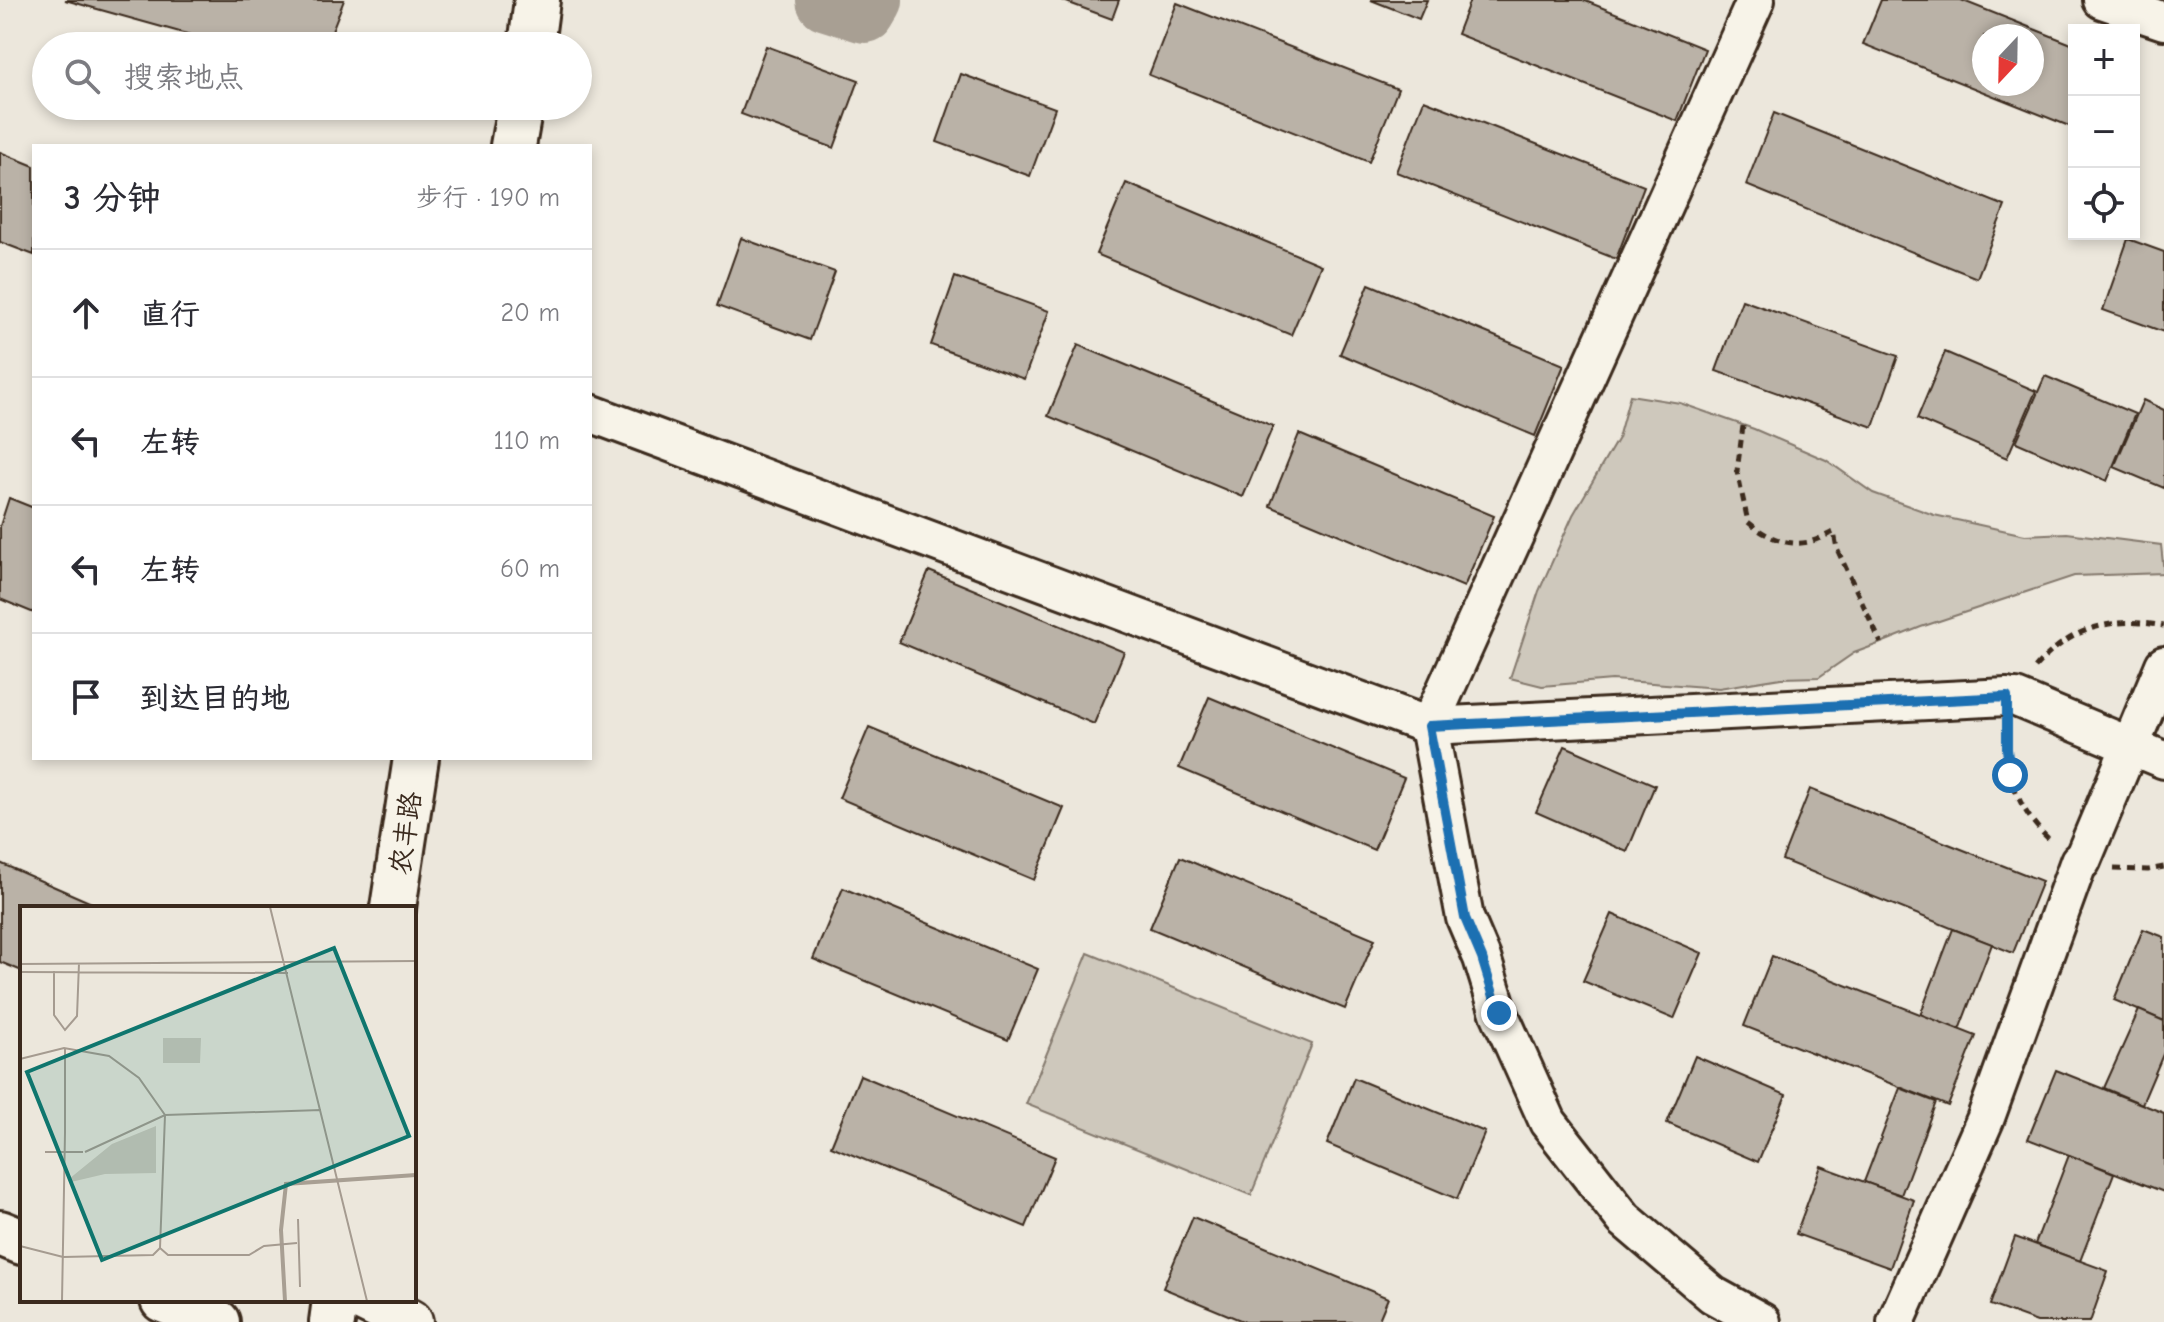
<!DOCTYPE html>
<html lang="zh">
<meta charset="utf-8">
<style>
:root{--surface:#fff;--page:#f2f2f3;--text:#2b2b33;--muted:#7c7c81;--line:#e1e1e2}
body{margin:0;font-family:"Comic Neue","LXGW WenKai TC",sans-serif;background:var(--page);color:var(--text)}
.controls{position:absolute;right:24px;top:24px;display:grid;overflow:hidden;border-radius:0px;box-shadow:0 4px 12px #0003}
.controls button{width:72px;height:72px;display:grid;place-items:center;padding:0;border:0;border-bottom:2px solid var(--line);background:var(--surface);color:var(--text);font:40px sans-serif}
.compass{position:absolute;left:1972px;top:24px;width:72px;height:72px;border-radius:50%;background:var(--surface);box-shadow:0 4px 12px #0003;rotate:202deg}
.stop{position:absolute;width:24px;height:24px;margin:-18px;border:6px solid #1f6fb2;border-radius:50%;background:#fff}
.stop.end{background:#1f6fb2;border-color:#fff;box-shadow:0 2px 8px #0008}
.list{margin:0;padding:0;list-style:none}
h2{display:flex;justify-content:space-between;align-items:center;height:104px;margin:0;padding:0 32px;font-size:34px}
h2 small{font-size:26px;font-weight:400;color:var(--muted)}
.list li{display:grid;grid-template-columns:52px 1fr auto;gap:24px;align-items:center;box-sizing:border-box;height:128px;padding:0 32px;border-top:2px solid var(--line)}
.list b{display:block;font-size:30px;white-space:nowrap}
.list em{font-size:26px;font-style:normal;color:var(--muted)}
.icon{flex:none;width:44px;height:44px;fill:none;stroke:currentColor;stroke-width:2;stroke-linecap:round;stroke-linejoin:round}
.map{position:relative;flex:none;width:2164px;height:1322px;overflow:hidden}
.search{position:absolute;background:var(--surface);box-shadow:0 4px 12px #0003;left:32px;top:32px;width:560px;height:88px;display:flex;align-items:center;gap:20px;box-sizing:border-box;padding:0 28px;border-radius:44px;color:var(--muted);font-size:30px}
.panel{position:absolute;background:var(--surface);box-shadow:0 4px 12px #0003;left:32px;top:144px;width:560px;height:616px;border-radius:0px}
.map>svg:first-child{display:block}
</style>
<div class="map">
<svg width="2164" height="1322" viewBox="0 0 2164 1322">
<rect width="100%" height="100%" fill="#ece7dc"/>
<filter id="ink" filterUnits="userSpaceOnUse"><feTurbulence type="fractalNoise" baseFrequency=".0125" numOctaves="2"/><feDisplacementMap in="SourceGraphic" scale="16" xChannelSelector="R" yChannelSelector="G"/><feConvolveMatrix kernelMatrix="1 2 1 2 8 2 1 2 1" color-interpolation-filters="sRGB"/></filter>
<g filter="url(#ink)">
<g fill="#cec8bc" stroke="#84796d" stroke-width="2">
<path d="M1630,395L1680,403L1754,429L1826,460L1873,493L1934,515L2025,535L2067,533L2161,545L2164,573L2074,576L1921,627L1881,643L1854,653L1819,677L1781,678L1719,688L1612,680L1542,686L1510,678L1539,591L1573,515L1618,438Z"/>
<path d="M1088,953L1312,1044L1251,1195L1026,1104Z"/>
</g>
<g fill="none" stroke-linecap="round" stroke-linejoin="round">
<path stroke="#a89f93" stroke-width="62" d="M827,0L865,12L872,0"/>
</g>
<g fill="#bab2a7" stroke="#3b2a1e" stroke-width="2" fill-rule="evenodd">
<path d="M65,0H344L326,46H230Z"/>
<path d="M1061,0H1119L1112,19Z"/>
<path d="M1371,0H1427L1419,19Z"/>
<path d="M1470,0H1583L1705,49L1677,121L1457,34Z"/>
<path d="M1881,0H1961L2074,45V128L1863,44ZM1984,36H2032V84H1984Z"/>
<path d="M1177,3L1398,89L1369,162L1149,75Z"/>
<path d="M766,46L859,80L834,148L741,114Z"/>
<path d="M961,74L1055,108L1030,176L937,142Z"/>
<path d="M1424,100L1644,186L1616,259L1396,172Z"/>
<path d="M1774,113L2005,206L1977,278L1746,185Z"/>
<path d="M0,152L34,166V255L0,242Z"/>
<path d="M1126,183L1321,265L1291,335L1096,254Z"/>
<path d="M741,238L835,272L810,340L717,306Z"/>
<path d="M2128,239L2164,252V332L2103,310Z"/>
<path d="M955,277L1049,311L1024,379L931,345Z"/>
<path d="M1369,284L1564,365L1535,436L1340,354Z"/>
<path d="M1742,300L1898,356L1873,427L1716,371Z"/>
<path d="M1078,345L1273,426L1243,497L1048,416Z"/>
<path d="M1945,352L2036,391L2007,458L1917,419Z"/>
<path d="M2045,376L2135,414L2107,481L2016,442Z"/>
<path d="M2143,400L2164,410V488L2114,467Z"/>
<path d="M1299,434L1494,516L1464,587L1270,506Z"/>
<path d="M9,498L34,508V613L0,599V526Z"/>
<path d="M929,571L1124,652L1094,724L899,642Z"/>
<path d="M1209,697L1404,778L1374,850L1179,768Z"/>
<path d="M869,727L1064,808L1034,880L839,798Z"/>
<path d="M1565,746L1655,785L1627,852L1536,812Z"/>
<path d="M1810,789L2042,881L2013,953L1782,860Z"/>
<path d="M1180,857L1375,939L1345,1009L1150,928Z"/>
<path d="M0,863L103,908H22V971L0,962Z"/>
<path d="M843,888L1038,969L1008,1040L813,959Z"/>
<path d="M1612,914L1702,953L1674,1019L1583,981Z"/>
<path d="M1953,929L1992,944L1959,1030L1920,1015Z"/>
<path d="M2143,929L2164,937V1021L2114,1000Z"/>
<path d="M1772,956L1976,1036L1948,1106L1744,1026Z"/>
<path d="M2139,1010L2164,1021V1052L2142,1104L2104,1088Z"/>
<path d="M1695,1056L1786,1095L1758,1162L1667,1123Z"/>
<path d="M2056,1070L2164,1113V1192L2028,1139Z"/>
<path d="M860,1075L1055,1157L1026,1227L831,1146Z"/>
<path d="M1354,1078L1485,1132L1457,1199L1327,1144Z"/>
<path d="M1900,1088L1936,1102L1901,1195L1864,1182Z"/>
<path d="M2069,1155L2114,1173L2080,1261L2035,1244Z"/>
<path d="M1821,1166L1914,1200L1890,1268L1796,1234Z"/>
<path d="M1193,1217L1388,1298L1378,1322H1245L1163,1288Z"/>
<path d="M2015,1237L2108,1271L2090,1322H2037L1990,1305Z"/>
</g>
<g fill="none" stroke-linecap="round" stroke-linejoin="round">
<g stroke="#3b2a1e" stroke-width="42">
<g id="minor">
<path d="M1756,0L1429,726L1465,918L1482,958L1499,1013L1548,1122L1624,1219L1713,1295L1762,1322"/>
<path d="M2102,0L2164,21"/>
<path d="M590,413L1429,726L2007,697"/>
<path d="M2016,698L2164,760"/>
<path d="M2082,861L2164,665"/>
<path d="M1896,1322L1985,1120L2079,861"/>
</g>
</g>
<g stroke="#3b2a1e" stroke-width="50">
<g id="major">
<path d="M531,46L537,0"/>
<path d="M513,146L520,106"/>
<path d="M393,908L416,758"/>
<path d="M0,1233L22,1242"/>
<path d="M163,1300L217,1322"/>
<path d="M365,1300L410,1322"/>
<path d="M332,1322L335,1300"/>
</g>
</g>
<g stroke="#3b2a1e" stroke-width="5" stroke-dasharray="8 6" stroke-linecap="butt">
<path d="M1743,426L1737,471L1748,522C1765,536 1786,547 1809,542C1817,540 1826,535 1834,532L1837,549L1881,643"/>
<path d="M2035,668C2070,627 2113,616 2164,626"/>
<path d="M2007,730C2006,777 2017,810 2052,842"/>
<path d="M2114,869L2148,870L2164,867"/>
</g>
<use href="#minor" stroke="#f7f3e8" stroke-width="36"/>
<use href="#major" stroke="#f7f3e8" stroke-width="44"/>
</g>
</g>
<g fill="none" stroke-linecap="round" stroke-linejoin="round" filter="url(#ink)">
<path stroke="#1f6fb2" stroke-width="10" d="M1499,1013L1482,958L1465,918L1429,726L2007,697V749L2010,775"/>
</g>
<g text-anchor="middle" stroke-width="7" stroke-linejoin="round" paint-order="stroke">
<g font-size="28" fill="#3b2a1e" stroke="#f7f3e8">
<text transform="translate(405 833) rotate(-82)" y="10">农丰路</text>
</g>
</g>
<g transform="translate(20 906)">
<rect width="396" height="396" fill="#ece7dc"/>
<path d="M143,132H181L180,157H143ZM136,220V267L85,268L51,276L49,273L92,238Z" fill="#cec8bc"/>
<path fill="none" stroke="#a89f93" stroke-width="4" d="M265,395L261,324L266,278L396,269"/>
<path fill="none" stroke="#a59b90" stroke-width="2" d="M250,1L347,395M0,58L396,55M34,65V109L45,124L57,110L59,57M0,66L268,67M45,142V227M0,153L44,142L89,150L119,172L145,209L140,342L133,349L43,351L0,340M25,246H63M65,246L145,209L301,204M278,313L280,381M140,342L148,349H229L244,340L277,337M42,395L45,227"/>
<path fill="#0f766e" fill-opacity="0.15" stroke="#0f766e" stroke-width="4" d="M314,42L389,230L82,354L7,166Z"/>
<rect width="396" height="396" fill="none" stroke="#3b2a1e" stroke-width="4"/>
</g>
</svg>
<div class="controls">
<button>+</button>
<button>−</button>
<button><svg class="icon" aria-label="locate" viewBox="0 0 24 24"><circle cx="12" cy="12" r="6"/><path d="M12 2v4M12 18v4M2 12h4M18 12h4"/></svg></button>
</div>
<svg class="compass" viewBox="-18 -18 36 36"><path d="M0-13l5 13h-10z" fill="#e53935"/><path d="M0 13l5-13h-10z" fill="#7c7c81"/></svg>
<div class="stop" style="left:2010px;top:775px"></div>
<div class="stop end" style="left:1499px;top:1013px"></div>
<div class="search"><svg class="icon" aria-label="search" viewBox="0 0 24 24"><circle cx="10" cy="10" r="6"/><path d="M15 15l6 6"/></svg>搜索地点</div>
<section class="panel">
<h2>3 分钟<small>步行 · 190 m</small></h2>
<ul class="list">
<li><svg class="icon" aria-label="ahead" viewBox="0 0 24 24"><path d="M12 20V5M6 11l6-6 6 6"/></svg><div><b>直行</b></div><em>20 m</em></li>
<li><svg class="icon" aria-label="left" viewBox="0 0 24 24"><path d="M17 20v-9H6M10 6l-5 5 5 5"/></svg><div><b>左转</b></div><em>110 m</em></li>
<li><svg class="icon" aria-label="left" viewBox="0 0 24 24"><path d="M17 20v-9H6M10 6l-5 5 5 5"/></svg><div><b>左转</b></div><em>60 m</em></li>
<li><svg class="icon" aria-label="arrive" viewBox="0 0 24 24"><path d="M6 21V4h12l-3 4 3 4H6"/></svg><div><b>到达目的地</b></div></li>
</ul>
</section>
</div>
